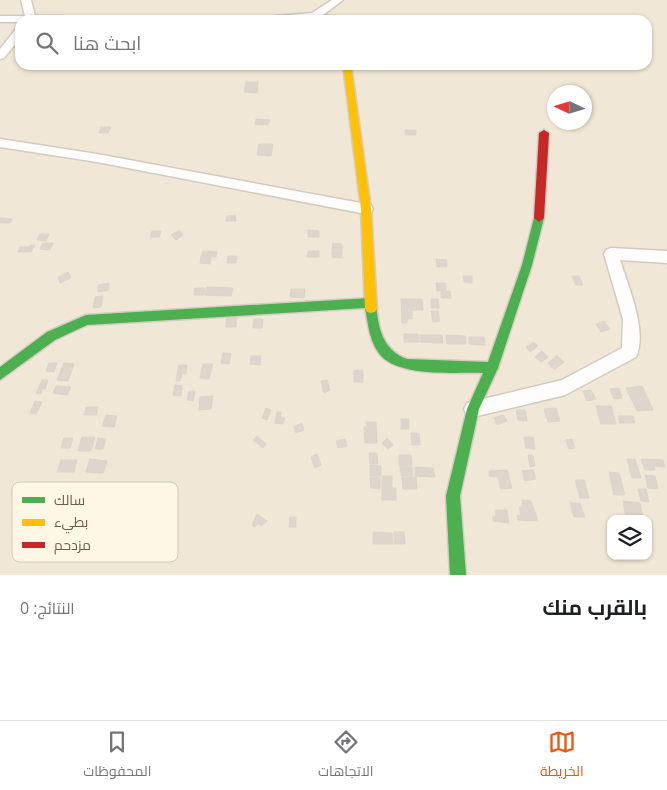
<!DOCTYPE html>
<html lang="ar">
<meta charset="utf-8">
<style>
:root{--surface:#fff;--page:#f2f2f2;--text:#202124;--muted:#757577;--line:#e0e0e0;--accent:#ea580c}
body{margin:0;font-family:"Open Sans",Cairo,sans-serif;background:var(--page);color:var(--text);direction:rtl}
.controls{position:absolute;right:15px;bottom:15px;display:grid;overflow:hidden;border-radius:10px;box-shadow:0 1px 4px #0004}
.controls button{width:45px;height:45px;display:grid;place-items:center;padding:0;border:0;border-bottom:1px solid var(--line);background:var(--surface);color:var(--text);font:25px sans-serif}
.compass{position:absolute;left:547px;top:85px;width:45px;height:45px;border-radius:50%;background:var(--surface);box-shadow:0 1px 4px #0004;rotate:274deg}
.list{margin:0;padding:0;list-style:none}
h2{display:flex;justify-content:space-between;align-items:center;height:65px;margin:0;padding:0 20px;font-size:21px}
h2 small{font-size:16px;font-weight:400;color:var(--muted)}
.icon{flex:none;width:28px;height:28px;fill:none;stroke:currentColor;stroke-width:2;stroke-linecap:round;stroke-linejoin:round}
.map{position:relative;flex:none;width:667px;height:575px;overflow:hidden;direction:ltr}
.search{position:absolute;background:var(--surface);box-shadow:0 1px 4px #0004;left:15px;right:15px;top:15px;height:55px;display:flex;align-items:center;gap:12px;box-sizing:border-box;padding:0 18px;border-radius:15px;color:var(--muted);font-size:19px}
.sheet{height:145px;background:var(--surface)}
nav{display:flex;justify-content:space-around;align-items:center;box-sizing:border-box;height:70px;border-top:1px solid var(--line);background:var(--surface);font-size:14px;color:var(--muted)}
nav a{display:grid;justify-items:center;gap:2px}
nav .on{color:var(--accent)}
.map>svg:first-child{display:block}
</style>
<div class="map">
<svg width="667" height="575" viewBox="0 0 667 575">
<rect width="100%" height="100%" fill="#f5f0e6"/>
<path fill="#f1e7d6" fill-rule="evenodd" d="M0,0H667V575H0ZM20,20H647V65H20ZM554,92H584V122H554ZM611,519H648V556H611Z"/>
<g fill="#ded6cc" stroke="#ddd4c9">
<path d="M246,82H258L257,93L244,92Z"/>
<path d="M256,119L270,120L268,125L255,124Z"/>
<path d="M101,127H111L108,133H99Z"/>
<rect x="405" y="130" width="11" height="5"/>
<path d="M259,144H273L271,156L257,155Z"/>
<path d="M235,215L236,221H226L227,216Z"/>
<path d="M0,218L12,219L10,223H0Z"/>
<path d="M179,230L183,235L176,240L171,235Z"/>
<path d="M308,230L319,231V237H308Z"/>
<path d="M152,231H161L159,237H150Z"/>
<path d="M40,234H49L46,241L37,240Z"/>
<path d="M43,243H53L50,250L40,249Z"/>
<path d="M333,243L342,244V250H332Z"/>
<path d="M30,245H35L31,252H18L20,247H29Z"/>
<path d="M203,251L217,252L216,257L202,256Z"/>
<path d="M308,251H319V257H307Z"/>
<path d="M332,251H342L341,258L332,257Z"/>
<path d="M201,256L211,257L210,264L200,263Z"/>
<path d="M228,256H237L236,263H227Z"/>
<path d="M436,259L447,260V267H437Z"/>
<path d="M68,272L71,278L60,283L58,277Z"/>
<path d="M463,276H472V283L464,282Z"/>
<path d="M572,276H579L583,285H576Z"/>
<path d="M109,283V290L98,292V285Z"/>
<path d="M436,283H445L446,290L437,291Z"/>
<path d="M207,287L233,288L231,296L205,295Z"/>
<path d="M195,288H205L204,295H194Z"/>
<path d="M291,289H305L304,298L290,297Z"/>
<path d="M441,291H450L451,298H441Z"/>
<path d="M103,296L101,307L93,308L95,297Z"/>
<path d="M401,299H422L423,310H412V319H407V323H402Z"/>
<path d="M431,299H438L439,308H431Z"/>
<path d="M431,311H438L440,321L433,322Z"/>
<path d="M227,316H237L236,327H226Z"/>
<path d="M254,319H263L262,328H253Z"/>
<path d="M604,321L610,329L601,332L596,324Z"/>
<path d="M404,334H418L419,342H404Z"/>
<path d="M420,335H442L443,343L420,342Z"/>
<path d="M446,335L465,336L466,344H447Z"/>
<path d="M469,337H484L485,345L469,344Z"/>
<path d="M534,342L538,346L530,352L526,347Z"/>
<path d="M542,351L548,357L541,362L535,357Z"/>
<path d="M223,353L231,354L229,364L221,363Z"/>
<path d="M251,356H261L260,365L250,364Z"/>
<path d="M557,356L564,362L554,370L548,363Z"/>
<path d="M49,363H57L54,372L46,371Z"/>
<path d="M64,363L74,364L68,381L57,380Z"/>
<path d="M203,364H213L209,379L200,378Z"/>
<path d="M179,365H187L186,374H182L180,381H176Z"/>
<path d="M354,370L363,371V382H354Z"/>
<path d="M42,380H48L45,389H42L41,394L36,393Z"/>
<path d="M327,380L330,390L324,393L321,381Z"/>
<path d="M175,385L182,386L181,396L173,395Z"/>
<path d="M56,386L71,387L67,395L53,393Z"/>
<path d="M642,386L653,410L637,411L626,388Z"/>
<path d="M619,388L622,398L614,399L610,389Z"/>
<path d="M591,390L596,399L587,401L583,391Z"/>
<path d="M189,391H195L193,401L187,400Z"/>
<path d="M213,396L211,409L199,410L200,397Z"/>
<path d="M35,401L42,402L36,414L30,413Z"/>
<path d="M596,406H611L616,424H601Z"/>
<path d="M86,407H98L96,415H84Z"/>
<path d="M266,408L271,410L267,420L262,418Z"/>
<path d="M556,408L560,421L548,422L544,409Z"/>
<path d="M516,410H525L527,421L518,420Z"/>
<path d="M277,412H281L280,418H285L283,424L275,423Z"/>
<path d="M106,415L117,416L114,427L102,426Z"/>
<path d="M503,415L507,421L497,425L494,418Z"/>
<path d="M618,416H633L635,423H620Z"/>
<rect x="401" y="419" width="8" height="10"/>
<path d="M366,422H376L377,443H365L364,427H367Z"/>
<path d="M302,423L304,430L296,433L294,427Z"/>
<path d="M411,433H419L420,445H412Z"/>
<path d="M257,436L266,444L263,448L253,440Z"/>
<path d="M82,437H95L91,451H78Z"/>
<path d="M524,437H533L535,449L526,448Z"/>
<path d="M64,438H73L70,448H61Z"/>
<path d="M98,438L106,439L103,449H95Z"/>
<path d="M387,438L393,445L388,449L382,443Z"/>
<path d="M345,439L347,446L338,448L336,441Z"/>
<path d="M572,439L575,448L569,449L566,440Z"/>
<path d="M369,453H377L378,464H370Z"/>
<path d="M317,454L321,465L315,468L311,457Z"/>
<path d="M399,455H411L412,466H399Z"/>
<path d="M528,455L533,456L535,466L530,467Z"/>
<path d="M90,459L107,461L103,473L86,472Z"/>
<path d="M627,459H635L641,478H632Z"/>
<path d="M641,459L663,460L665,467L654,466L655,470H645Z"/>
<path d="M61,460H77L74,472H57Z"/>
<path d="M370,465L381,466V476H370Z"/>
<path d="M400,467H412L413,476H401Z"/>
<path d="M415,467L433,468L435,477L415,476Z"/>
<path d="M507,470L512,488L501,489L498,477L489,476V471Z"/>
<path d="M533,470L536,479L525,481L522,471Z"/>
<path d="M609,472L619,473L625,495H614Z"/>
<path d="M645,475L655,476L658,489L648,488Z"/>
<path d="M382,476H392V488H396V500H382Z"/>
<path d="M370,477H380V489L371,488Z"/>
<path d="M402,477H416L417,489H403Z"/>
<path d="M575,480H584L589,498H580Z"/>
<path d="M638,489H646L649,502L641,501Z"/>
<path d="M522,500L531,501L538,521L518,520L517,515H521L519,507H523Z"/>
<path d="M623,501L640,503L643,519L626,518Z"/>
<path d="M570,503H580L585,517H574Z"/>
<path d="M495,510H507L509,523L493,521V516H496Z"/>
<path d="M257,514L267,521L261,526L258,523L255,527L252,525Z"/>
<path d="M290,517H296V527H289Z"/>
<path d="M373,532L392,533L393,544H373Z"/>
<path d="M394,532H404L405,544H394Z"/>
</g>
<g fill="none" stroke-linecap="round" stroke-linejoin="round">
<g stroke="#d3cbc1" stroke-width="3">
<g id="street">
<path d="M21,0H31L35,16L103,17L108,20H20V22H0V16H25Z"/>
<path d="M332,0H343L323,15L338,18L339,20H261L266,17L312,13Z"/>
<path d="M20,28V38L4,58L0,59V49L16,29Z"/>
<path d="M0,139L97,154L366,204L371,205L373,209L371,213L366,214L97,162L0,147Z"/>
<path d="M611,248L667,251V263L620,260C628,286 648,331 636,357L565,395L473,417L467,415L464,409L467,403L562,380L622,348L623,319L604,254L606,250Z"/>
</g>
</g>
<g stroke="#d5cdc3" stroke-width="3">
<path id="fast" d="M539,214L544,218L532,265L498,368L479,409L460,496L466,575H450L446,496L467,409L483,373C455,372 395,378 378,352C369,339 368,323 365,308L87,325L55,340L0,380V367L47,332L86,315L370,298L374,300L376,303C378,327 382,350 407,359L488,362L522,265L534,218Z"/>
</g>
<g stroke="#d5cdc3" stroke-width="3">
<path id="slow" d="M343,65H351L371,209L377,308L375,312L371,313L367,312L365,308L361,209Z"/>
</g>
<g stroke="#d5cdc3" stroke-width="3">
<path id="jam" d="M544,130L549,133L544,218L539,222L534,218L539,133Z"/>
</g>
<use href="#street" fill="#fefdfb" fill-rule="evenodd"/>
<use href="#fast" fill="#4caf50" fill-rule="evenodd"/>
<use href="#slow" fill="#ffc107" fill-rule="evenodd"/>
<use href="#jam" fill="#c62828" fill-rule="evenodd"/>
</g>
<rect x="12" y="482" width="166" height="80" rx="8" fill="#fff7e5" stroke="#d4c8b6" stroke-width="1"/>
<rect x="22" y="497" width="23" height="6" fill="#4caf50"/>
<rect x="22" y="519" width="23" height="7" fill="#ffc107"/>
<rect x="22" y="542" width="23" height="6" fill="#c62828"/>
<g font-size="14" fill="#715a48">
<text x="54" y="505">سالك</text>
<text x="54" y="527">بطيء</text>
<text x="54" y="550">مزدحم</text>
</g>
</svg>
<div class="controls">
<button><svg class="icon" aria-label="layers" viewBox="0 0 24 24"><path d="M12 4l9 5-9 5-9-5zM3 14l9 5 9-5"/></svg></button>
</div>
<svg class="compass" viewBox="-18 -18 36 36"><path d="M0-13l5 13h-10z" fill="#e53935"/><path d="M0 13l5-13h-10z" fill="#757577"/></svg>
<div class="search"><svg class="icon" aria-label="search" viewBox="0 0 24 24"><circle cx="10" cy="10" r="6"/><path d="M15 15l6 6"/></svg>ابحث هنا</div>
</div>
<section class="sheet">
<h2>بالقرب منك<small>النتائج: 0</small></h2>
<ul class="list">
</ul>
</section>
<nav>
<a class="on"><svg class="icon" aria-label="map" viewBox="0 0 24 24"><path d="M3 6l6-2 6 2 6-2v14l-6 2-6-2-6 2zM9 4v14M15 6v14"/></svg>الخريطة</a>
<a><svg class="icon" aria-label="directions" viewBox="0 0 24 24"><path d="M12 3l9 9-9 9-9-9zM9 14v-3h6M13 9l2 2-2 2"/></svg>الاتجاهات</a>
<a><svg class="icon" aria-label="saved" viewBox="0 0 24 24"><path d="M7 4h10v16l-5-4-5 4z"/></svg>المحفوظات</a>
</nav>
